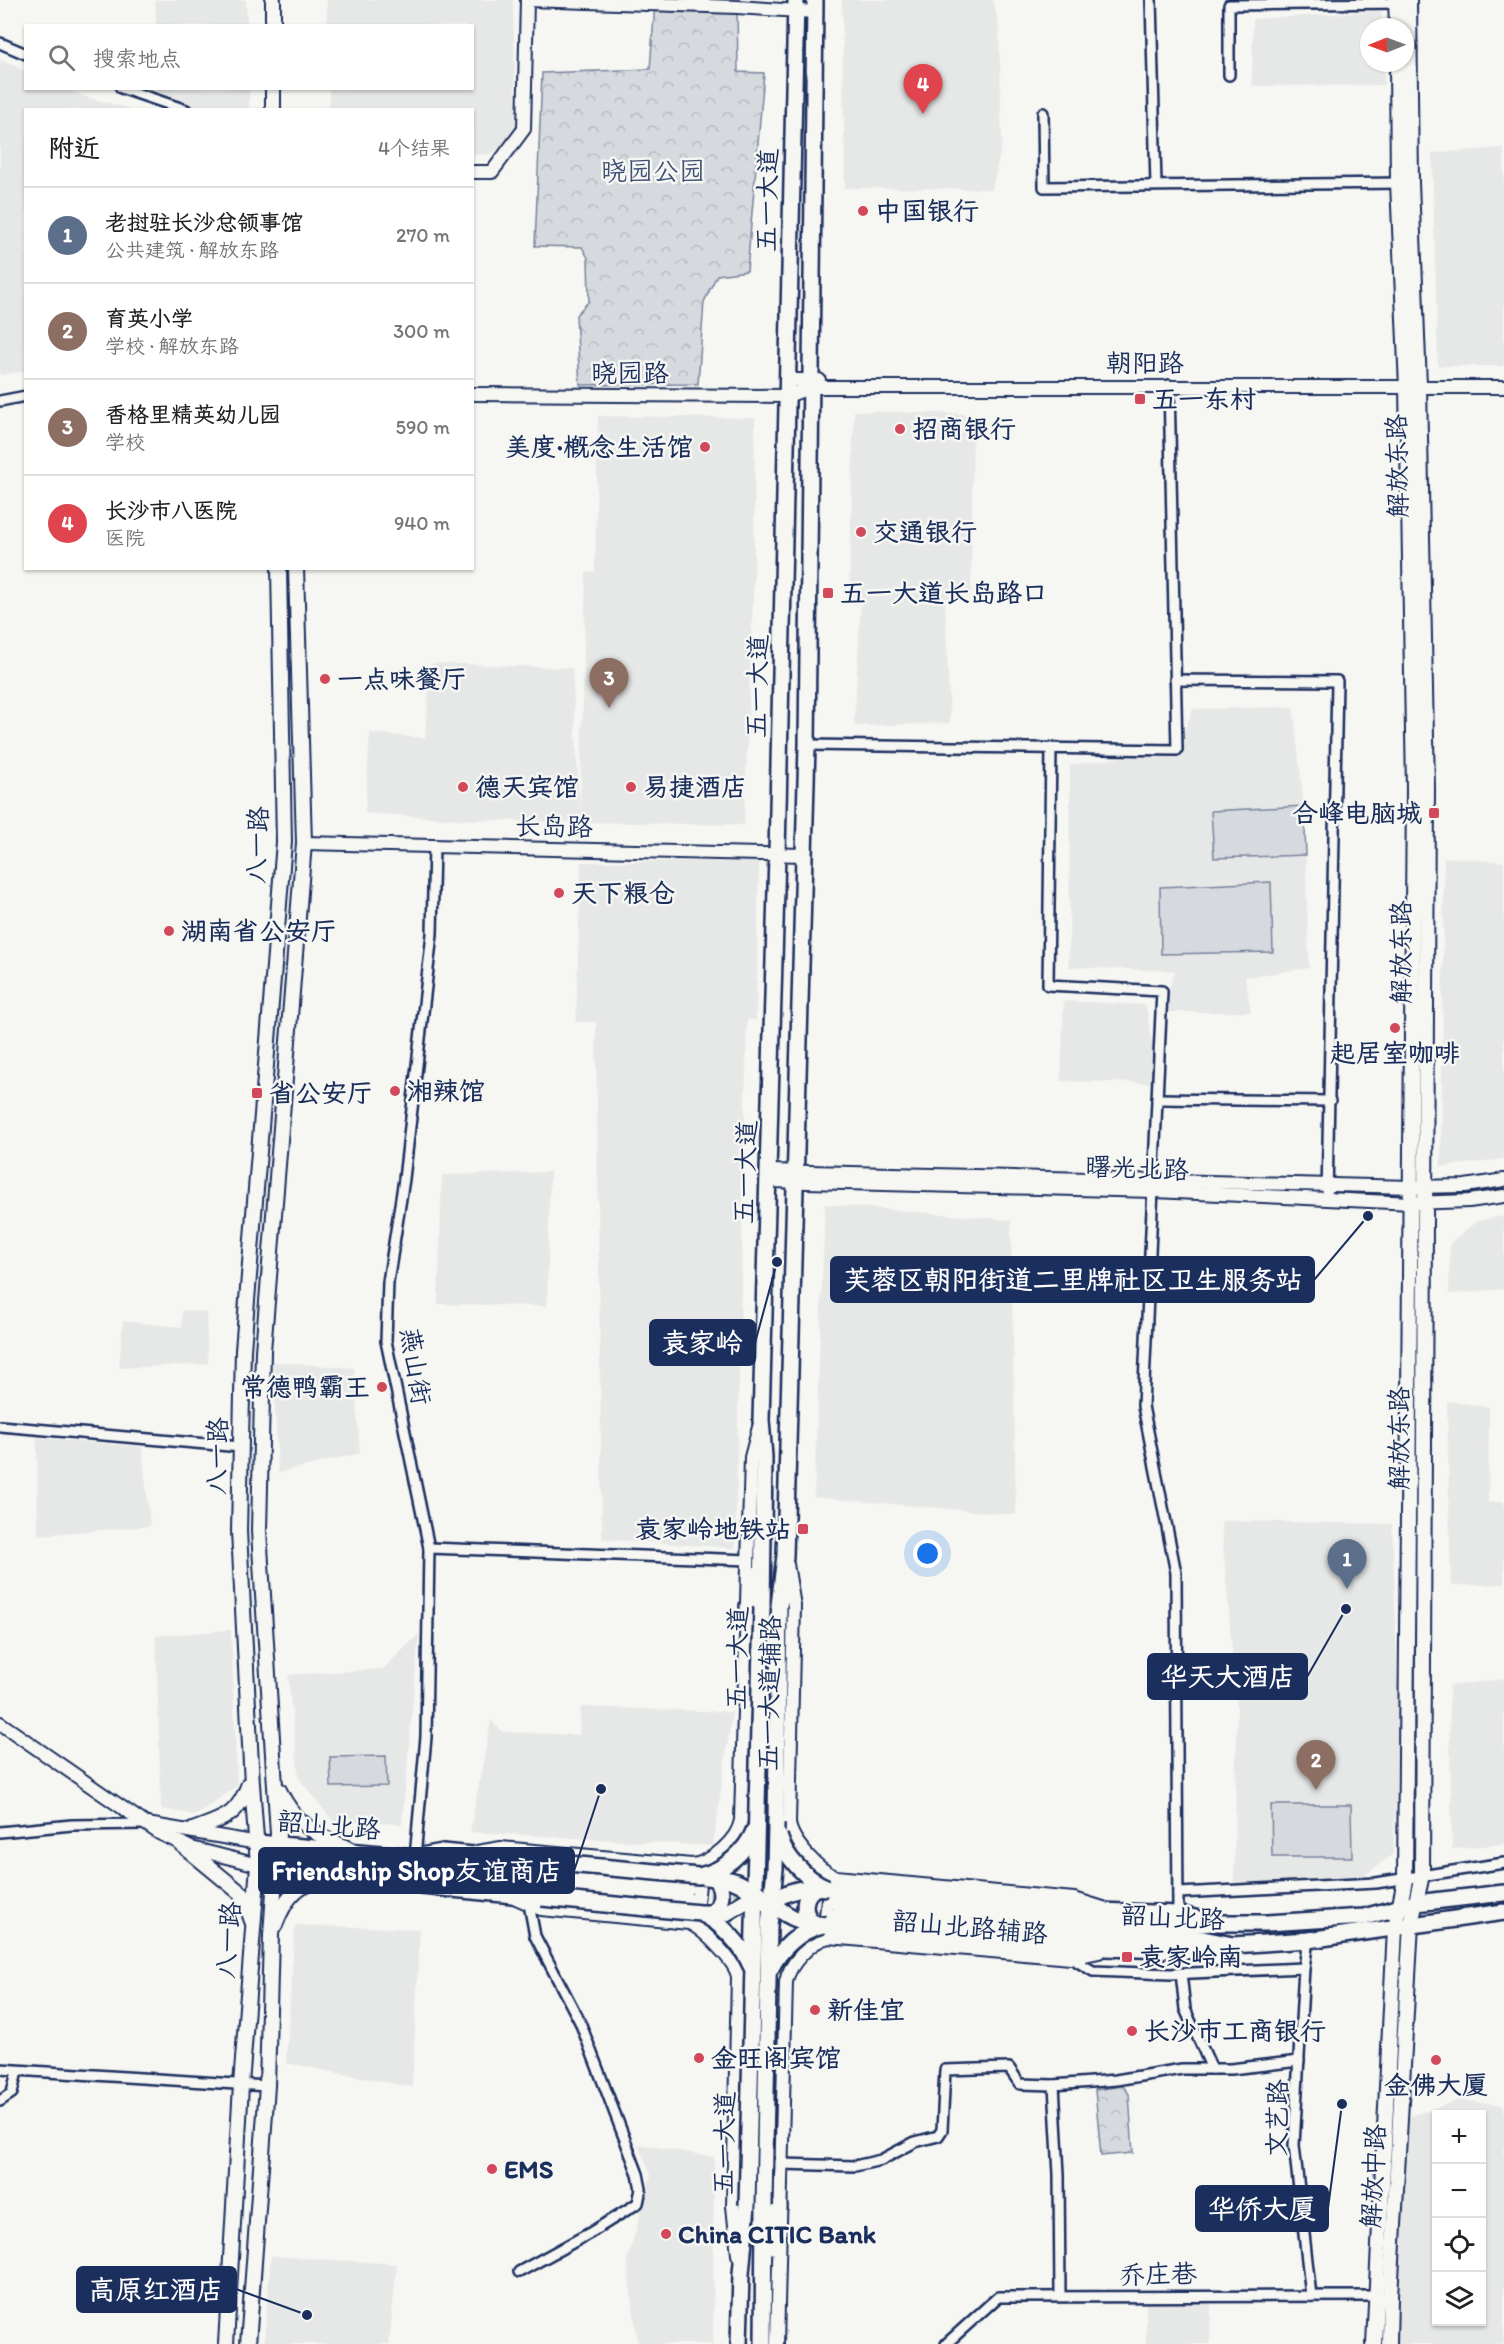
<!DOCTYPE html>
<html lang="zh">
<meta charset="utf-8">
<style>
:root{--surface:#fff;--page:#f2f2f2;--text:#222;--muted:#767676;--line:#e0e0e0;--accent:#2563eb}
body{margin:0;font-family:Itim,"LXGW WenKai TC",sans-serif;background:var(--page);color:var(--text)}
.controls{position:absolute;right:18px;bottom:18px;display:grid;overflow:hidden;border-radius:0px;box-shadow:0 2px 4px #0004}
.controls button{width:54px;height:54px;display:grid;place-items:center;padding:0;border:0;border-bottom:2px solid var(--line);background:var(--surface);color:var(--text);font:30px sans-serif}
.compass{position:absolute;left:1360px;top:18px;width:54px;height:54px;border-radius:50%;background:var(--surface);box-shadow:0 2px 4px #0004;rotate:269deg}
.you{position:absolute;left:928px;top:1554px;width:21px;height:21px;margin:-15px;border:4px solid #fff;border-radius:50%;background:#1a73e8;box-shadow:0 0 0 9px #1a73e833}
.badge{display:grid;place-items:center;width:39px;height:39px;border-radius:50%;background:var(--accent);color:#fff;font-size:20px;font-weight:700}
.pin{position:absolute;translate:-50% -50px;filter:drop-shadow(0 2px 3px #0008)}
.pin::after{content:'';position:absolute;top:32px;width:21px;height:18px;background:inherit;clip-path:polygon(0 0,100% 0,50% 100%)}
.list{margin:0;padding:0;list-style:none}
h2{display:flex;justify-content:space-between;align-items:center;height:78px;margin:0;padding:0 24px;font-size:26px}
h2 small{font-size:20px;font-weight:400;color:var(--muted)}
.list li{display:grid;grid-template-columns:39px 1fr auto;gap:18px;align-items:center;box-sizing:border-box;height:96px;padding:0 24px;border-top:2px solid var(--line)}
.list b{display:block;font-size:22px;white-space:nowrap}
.list p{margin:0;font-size:20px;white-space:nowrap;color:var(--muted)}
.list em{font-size:20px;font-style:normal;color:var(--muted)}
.icon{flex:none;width:33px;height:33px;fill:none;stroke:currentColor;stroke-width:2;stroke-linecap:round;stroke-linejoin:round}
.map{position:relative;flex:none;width:1504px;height:2344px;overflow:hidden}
.search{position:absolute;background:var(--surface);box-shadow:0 2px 4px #0004;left:24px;top:24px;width:450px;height:66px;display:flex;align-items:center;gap:15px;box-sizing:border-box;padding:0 21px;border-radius:0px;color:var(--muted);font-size:22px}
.panel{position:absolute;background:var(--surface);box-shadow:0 2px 4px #0004;left:24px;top:108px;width:450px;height:462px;border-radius:0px}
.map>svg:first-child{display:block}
</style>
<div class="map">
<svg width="1504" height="2344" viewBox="0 0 1504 2344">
<defs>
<pattern id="forest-crowns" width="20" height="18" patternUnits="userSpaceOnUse" patternTransform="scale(1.5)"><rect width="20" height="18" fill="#d6d9dd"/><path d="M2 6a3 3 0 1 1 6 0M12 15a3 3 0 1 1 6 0" fill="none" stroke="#b7bbc0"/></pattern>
</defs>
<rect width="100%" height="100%" fill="#f6f6f2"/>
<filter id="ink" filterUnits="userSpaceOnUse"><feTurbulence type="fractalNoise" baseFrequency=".0167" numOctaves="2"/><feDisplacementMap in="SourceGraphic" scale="12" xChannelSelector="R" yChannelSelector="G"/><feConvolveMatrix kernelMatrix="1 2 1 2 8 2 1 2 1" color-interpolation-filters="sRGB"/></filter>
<g filter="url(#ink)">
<g fill="#e6e7e7" fill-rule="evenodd">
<path d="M155,0H246L247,25H156Z"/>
<path d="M327,0H513L516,129L508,145L489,154L473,155L472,110L329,109V89L472,88V26L327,25Z"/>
<path d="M842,0H993L999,27L1002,144L992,189L845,188Z"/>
<path d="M1381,11L1382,27H1369V63H1383L1384,85L1252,86L1253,19Z"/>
<path d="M0,60L25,71L26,88L66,89L86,97L131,109L26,110L25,371L0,375Z"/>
<path d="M158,89H249V109H202L158,101Z"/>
<path d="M1504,148V366H1438L1432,153Z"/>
<path d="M854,411L973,414L971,596L945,599L950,723L854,726L861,604L849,605Z"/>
<path d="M598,416L755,418L754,572L744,825L475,820L365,813L370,733L425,738L431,663L572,668L580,812L586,572H595Z"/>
<path d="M1293,707L1304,806L1309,968L1245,977L1251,1012H1161L1175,971L1069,967L1070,765L1177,750L1193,709Z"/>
<path d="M1444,857L1504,862V1159L1441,1167Z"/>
<path d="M759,861L756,1020H747L735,1548L602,1539L596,1022H576L581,862Z"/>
<path d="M1064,1001L1146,1005L1158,1083L1061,1081Z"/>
<path d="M550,1172L547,1306L438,1304L442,1175Z"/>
<path d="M825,1204L1011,1220L1016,1515L814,1497Z"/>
<path d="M1504,1216V1289L1449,1294L1450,1243L1477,1221Z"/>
<path d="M182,1310L206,1312L208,1364L119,1368L123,1321L182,1327Z"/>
<path d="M273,1362L354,1368L360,1453L278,1473Z"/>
<path d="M1447,1401L1489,1407L1488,1503L1504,1501V1584L1451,1586Z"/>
<path d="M37,1438L142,1447L150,1526L38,1535Z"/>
<path d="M1221,1521L1392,1524L1399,1727L1393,1854L1360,1879L1234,1884L1237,1708Z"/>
<path d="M231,1630L237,1786L196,1815L161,1809L156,1636Z"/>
<path d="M419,1634L402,1824L333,1821L299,1779L288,1675L383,1669Z"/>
<path d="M1504,1679V1844L1452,1849L1449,1686Z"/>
<path d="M581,1707L732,1712L713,1846L470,1832L491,1720L502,1732L579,1735Z"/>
<path d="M295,1925L420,1929L412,2087L286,2063Z"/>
<path d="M1460,2100L1504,2105V2344H1394L1402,2119ZM1436,2114H1482V2322H1436Z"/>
<path d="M638,2144L714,2157L713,2344H638L627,2262L651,2175Z"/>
<path d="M271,2256L397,2264L389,2344H264Z"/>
<path d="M1146,2300L1211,2301L1210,2344H1146Z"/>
</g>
<g fill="url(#forest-crowns)" stroke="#78849e" stroke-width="1.5">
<path d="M655,4L737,7L738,72L764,73L747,271L717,275L704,302L698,384L580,385L576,315L589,301L588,258L582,247L535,246L542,73L650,69Z"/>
<path d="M1123,2086L1129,2094L1133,2153L1101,2156L1095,2090Z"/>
</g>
<g fill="#d6d9dd" stroke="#78849e" stroke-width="1.5">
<path d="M1304,806L1306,855L1214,858L1211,811Z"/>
<path d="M1271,882L1273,952L1161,954L1160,887Z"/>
<path d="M386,1756L387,1786L331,1787L330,1757Z"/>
<path d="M1271,1805H1351L1352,1857H1272Z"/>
</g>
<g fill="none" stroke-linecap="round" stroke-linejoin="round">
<g stroke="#caced4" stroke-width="15" stroke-dasharray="15 8" stroke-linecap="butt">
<path d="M687,1887L760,1894"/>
<path d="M686,1899L749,1905"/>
<path d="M772,1907L838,1914"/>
</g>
<g stroke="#1b2f5e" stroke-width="14">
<g id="minor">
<path d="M1151,0L1156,185"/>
<path d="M0,43L26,54"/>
<path d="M1229,75V5L1401,3"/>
<path d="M121,88L186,110"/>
<path d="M1043,113L1044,187L1403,183"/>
<path d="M0,401L26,396"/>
<path d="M1175,680L1337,681L1327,1197"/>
<path d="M807,745L1177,750L1169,385"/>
<path d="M1051,748L1048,985L1162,991L1143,1406L1176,1573L1178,1914"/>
<path d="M1157,1099L1330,1101"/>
<path d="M0,1426L241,1447"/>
<path d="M429,1548L749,1560"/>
<path d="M0,1832L72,1825L146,1824"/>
<path d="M415,1857L426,1737L429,1548L386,1341L388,1282L404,1179L432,934L434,846"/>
<path d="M1178,1893L1376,1883L1504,1863"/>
<path d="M1308,1940L1304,1968L1294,2145L1311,2296"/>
<path d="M1071,1958L1093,1971L1170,1974L1304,1968"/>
<path d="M1181,1973L1185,2009L1212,2069"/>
<path d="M0,2069L267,2086"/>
<path d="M0,2101L12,2093L17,2071"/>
<path d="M781,2164L855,2166L881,2160L915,2142L938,2136L942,2130L945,2070L1009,2068L1020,2084L1054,2085"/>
<path d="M519,2272L590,2233L638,2203L641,2189L638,2174L580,2022L535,1936L529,1904"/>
<path d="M1060,2296L1059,2174L1054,2085L1116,2080L1182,2069H1231L1299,2061"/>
<path d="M946,2344L998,2297L1381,2296"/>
</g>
</g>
<g stroke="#1b2f5e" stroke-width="16">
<g id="tertiary">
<path d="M528,0L737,7L815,12"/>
<path d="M472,172H492L524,129L527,0"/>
<path d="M787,380H819"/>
<path d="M472,394L787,396L812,387H1504"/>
<path d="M304,843L803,855"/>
<path d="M769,1171L1412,1187L1465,1186L1504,1180"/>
<path d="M769,1181L1154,1191L1412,1203L1469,1201L1504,1196"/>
<path d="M787,1564L794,1606L789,1823C791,1841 819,1871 836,1877L1074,1899L1103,1908"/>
<path d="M0,1723L159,1833L191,1848L258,1865"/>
<path d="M147,1824L258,1843"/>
<path d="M477,1852L501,1848L692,1865C711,1863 738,1840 741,1820L751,1457L759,1427"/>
<path d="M516,1898L541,1909L689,1923C703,1929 736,1962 738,1977L733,2206L738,2255"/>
<path d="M695,1919L701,1868"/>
<path d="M824,1934L830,1880"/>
<path d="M777,2344L786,1982C789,1964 811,1941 829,1937L1071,1958L1099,1952"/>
</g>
</g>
<g stroke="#1b2f5e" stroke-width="18">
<g id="secondary">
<path d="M273,0V26"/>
<path d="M1396,0L1397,27"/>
<path d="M273,88V110"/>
<path d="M279,1790C293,1822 317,1836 348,1848"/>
<path d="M193,1830C224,1818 237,1817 249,1784"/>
<path d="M180,1843L243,1895L252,1921"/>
<path d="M275,1925C288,1890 301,1882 337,1874"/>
<path d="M226,2344L241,2085L258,1865L252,1784L239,1531L243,1350L284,842L279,568"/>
<path d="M248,2344L267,2086L271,1935L278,1834L259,1531L263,1351L304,843L296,568"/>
<path d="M1374,2344L1395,1929L1405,1880L1414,789L1407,387L1398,183L1397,63"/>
<path d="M1389,2344L1390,2296L1411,1924L1422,1875L1427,789L1419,386L1411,183L1409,0"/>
</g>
</g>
<g stroke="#1b2f5e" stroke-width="20">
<g id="primary">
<path d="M748,1606L757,1574"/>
<path d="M762,1607L764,1457L761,1420L777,854L796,0"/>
<path d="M776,1823L779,1606L785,1556L807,745L815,0"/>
<path d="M258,1843L415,1857L441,1864L687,1887"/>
<path d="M421,1856L443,1852L546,1862"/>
<path d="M258,1865L387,1877L424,1874L686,1899"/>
<path d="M398,1880L422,1886L542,1898"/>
<path d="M829,1888L1073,1910L1178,1914L1203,1920"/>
<path d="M838,1902L1031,1919L1178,1926L1212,1923H1267L1364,1917L1416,1903L1504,1893"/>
<path d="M838,1914L1071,1935L1203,1939L1233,1945L1308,1940L1504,1912"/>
<path d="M825,1925L1072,1947L1201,1951L1224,1946"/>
<path d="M771,2246L779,2207"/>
<path d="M739,2344L741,2274L747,2205"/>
<path d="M763,2344L764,2206"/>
</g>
</g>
<use href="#minor" stroke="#f6f6f2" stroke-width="9"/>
<use href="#tertiary" stroke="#f6f6f2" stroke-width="12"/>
<use href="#secondary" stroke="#f6f6f2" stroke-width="14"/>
<use href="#primary" stroke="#f6f6f2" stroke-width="15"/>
<g stroke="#1b2f5e" stroke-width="20" stroke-linecap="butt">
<g id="primary-bridge">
<path d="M779,1836C785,1857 806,1879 826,1887"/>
<path d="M546,1862L699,1876C724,1871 746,1852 755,1829"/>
<path d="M705,1877C730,1879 741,1879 758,1899"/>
<path d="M766,1897C785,1917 798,1922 825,1925"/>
<path d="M542,1898L700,1913C720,1921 743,1946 751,1966"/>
<path d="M768,1905C785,1890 807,1886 829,1888"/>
<path d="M703,1913H726L759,1893"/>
<path d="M710,1914C723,1906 725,1888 713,1877"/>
<path d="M815,1924C800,1914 803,1893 818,1887"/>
<path d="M770,1970C779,1950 800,1930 823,1925"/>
<path d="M747,2205L762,1607"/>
<path d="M764,2206L769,1926L775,1869L776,1823"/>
</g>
</g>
<use href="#primary-bridge" stroke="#f6f6f2" stroke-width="15"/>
</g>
</g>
<g fill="#d1495b" stroke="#f6f6f2" stroke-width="2">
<circle cx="863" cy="211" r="6"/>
<rect x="1134" y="393" width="12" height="12" rx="3"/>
<circle cx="900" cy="429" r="6"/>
<circle cx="705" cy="447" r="6"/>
<circle cx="861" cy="532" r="6"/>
<rect x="822" y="587" width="12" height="12" rx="3"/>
<circle cx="325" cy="679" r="6"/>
<circle cx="463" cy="787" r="6"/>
<circle cx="631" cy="787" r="6"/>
<rect x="1428" y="807" width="12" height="12" rx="3"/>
<circle cx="559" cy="893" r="6"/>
<circle cx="169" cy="931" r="6"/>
<circle cx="1395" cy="1028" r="6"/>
<circle cx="395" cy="1091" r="6"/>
<rect x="251" y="1087" width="12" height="12" rx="3"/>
<circle cx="382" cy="1387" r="6"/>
<rect x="797" y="1523" width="12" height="12" rx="3"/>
<rect x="1121" y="1951" width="12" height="12" rx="3"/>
<circle cx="815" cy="2010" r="6"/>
<circle cx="1132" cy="2031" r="6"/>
<circle cx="699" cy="2058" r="6"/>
<circle cx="1436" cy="2060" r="6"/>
<circle cx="492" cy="2169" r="6"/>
<circle cx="666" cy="2234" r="6"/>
</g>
<g text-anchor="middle" stroke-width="5" stroke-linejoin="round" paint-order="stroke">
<g font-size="26" fill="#405177" stroke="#f6f6f2">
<text x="653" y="180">晓园公园</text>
</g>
<g font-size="26" fill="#1b2f5e" stroke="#f6f6f2">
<text transform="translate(767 200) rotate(-89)" y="9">五一大道</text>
<text x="1145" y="372">朝阳路</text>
<text x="630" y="382">晓园路</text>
<text transform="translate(1397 466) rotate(-91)" y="9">解放东路</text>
<text transform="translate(757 686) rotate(-89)" y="9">五一大道</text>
<text transform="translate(554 826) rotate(1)" y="9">长岛路</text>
<text transform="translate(257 845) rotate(-88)" y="9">八一路</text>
<text transform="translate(1401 952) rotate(-90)" y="9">解放东路</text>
<text transform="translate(1137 1168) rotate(2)" y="9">曙光北路</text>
<text transform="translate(745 1172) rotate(-88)" y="9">五一大道</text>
<text transform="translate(416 1366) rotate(81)" y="9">燕山街</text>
<text transform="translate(1399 1438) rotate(-90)" y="9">解放东路</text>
<text transform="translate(217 1456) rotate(-89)" y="9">八一路</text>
<text transform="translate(737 1658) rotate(-89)" y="9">五一大道</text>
<text transform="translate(769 1693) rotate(-89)" y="9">五一大道辅路</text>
<text transform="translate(329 1825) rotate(5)" y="9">韶山北路</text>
<text transform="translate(1173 1917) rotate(3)" y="9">韶山北路</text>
<text transform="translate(970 1927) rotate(5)" y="9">韶山北路辅路</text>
<text transform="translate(228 1940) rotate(-86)" y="9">八一路</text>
<text transform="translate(1277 2118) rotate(-89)" y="9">文艺路</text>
<text transform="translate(724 2143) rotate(-89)" y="9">五一大道</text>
<text transform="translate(1373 2176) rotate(-87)" y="9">解放中路</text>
<text transform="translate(1158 2274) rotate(-1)" y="9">乔庄巷</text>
</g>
<g font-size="26" font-weight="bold" fill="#1b2f5e" stroke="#f6f6f2" text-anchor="start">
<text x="875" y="220">中国银行</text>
<text x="1152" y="408">五一东村</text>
<text x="912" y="438">招商银行</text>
<text x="693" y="456" text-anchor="end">美度·概念生活馆</text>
<text x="873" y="541">交通银行</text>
<text x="840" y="602">五一大道长岛路口</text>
<text x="337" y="688">一点味餐厅</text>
<text x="475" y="796">德天宾馆</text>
<text x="643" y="796">易捷酒店</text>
<text x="1422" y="822" text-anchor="end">合峰电脑城</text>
<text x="571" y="902">天下粮仓</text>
<text x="181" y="940">湖南省公安厅</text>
<text x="1395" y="1062" text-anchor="middle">起居室咖啡</text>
<text x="407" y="1100">湘辣馆</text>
<text x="269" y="1102">省公安厅</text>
<text x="370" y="1396" text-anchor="end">常德鸭霸王</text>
<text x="791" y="1538" text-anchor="end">袁家岭地铁站</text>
<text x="1139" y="1966">袁家岭南</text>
<text x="827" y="2019">新佳宜</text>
<text x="1144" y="2040">长沙市工商银行</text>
<text x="711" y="2067">金旺阁宾馆</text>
<text x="1436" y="2094" text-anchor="middle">金佛大厦</text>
<text x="504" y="2178">EMS</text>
<text x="678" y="2243">China CITIC Bank</text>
</g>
</g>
<path fill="none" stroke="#1b2f5e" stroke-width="2" d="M1368 1216L1314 1280M777 1262L755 1343M1346 1609L1307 1677M601 1789L574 1871M1342 2104L1328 2208M307 2315L236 2289"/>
<g fill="#1b2f5e" stroke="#f6f6f2" stroke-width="2">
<circle cx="1368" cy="1216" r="6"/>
<circle cx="777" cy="1262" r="6"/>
<circle cx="1346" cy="1609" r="6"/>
<circle cx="601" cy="1789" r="6"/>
<circle cx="1342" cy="2104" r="6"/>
<circle cx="307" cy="2315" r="6"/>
</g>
<g fill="#1b2f5e" stroke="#1b2f5e" stroke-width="2">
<rect x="831" y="1257" width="483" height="45" rx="6"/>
<rect x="650" y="1320" width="105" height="45" rx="6"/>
<rect x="1148" y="1654" width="159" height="45" rx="6"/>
<rect x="259" y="1848" width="315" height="45" rx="6"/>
<rect x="1196" y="2186" width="132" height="45" rx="6"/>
<rect x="77" y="2267" width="159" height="45" rx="6"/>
</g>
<g font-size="27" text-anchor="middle" font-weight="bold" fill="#fff">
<text x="1073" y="1289">芙蓉区朝阳街道二里牌社区卫生服务站</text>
<text x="702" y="1352">袁家岭</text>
<text x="1228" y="1686">华天大酒店</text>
<text x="417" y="1880">Friendship Shop友谊商店</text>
<text x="1262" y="2218">华侨大厦</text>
<text x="156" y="2299">高原红酒店</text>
</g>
</svg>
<div class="controls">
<button>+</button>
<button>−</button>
<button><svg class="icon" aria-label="locate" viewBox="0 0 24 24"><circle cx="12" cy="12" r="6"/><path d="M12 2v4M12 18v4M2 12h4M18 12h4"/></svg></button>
<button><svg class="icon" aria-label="layers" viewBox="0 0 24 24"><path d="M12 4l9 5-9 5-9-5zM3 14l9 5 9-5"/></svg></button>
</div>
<svg class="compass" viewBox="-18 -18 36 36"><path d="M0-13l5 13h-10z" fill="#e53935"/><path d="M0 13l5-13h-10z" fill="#767676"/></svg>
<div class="you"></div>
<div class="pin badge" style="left:1347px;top:1589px;background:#5c6f8a">1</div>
<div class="pin badge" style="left:1316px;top:1790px;background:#8d6e63">2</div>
<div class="pin badge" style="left:609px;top:708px;background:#8d6e63">3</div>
<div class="pin badge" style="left:923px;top:114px;background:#e0444e">4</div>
<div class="search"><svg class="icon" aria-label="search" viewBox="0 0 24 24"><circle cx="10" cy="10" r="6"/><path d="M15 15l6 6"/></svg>搜索地点</div>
<section class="panel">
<h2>附近<small>4个结果</small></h2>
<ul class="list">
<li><span class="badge" style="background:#5c6f8a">1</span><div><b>老挝驻长沙总领事馆</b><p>公共建筑 · 解放东路</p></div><em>270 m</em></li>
<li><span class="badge" style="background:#8d6e63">2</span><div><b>育英小学</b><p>学校 · 解放东路</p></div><em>300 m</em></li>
<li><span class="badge" style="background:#8d6e63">3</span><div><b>香格里精英幼儿园</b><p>学校</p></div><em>590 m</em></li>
<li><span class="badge" style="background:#e0444e">4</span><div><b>长沙市八医院</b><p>医院</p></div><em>940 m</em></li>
</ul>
</section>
</div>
